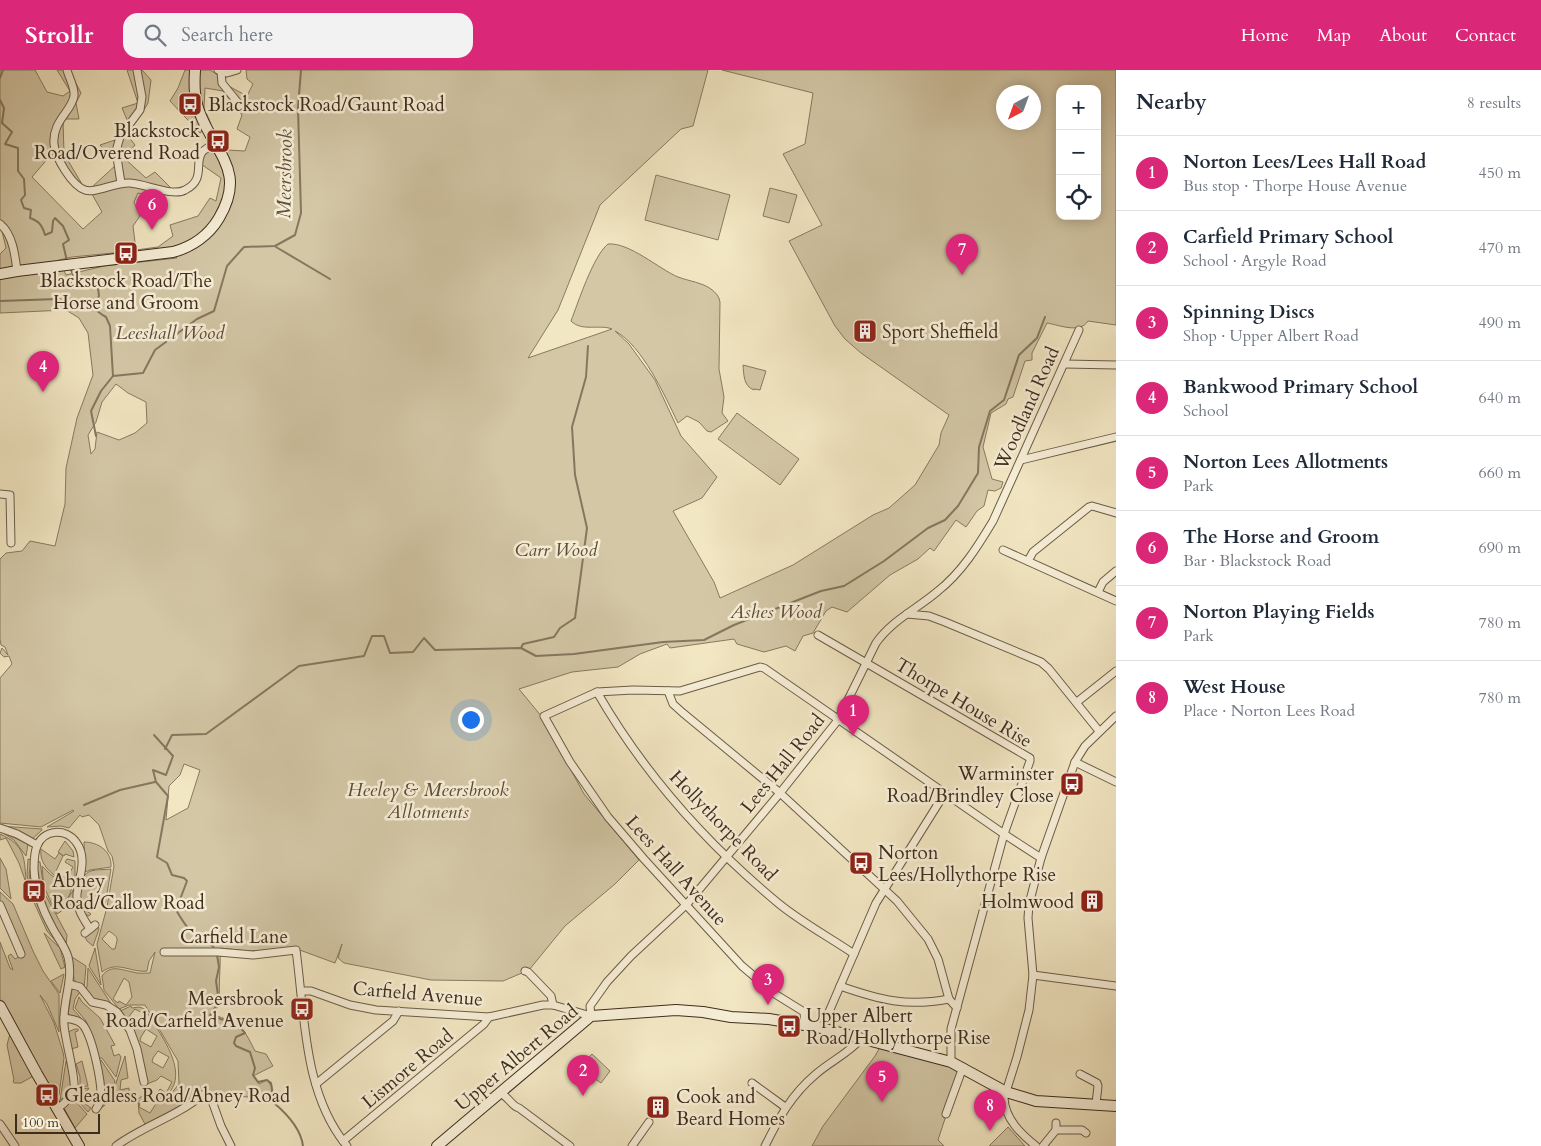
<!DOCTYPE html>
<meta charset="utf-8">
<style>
:root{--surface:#fff;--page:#f2f2f3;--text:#1f2937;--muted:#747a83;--line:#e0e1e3;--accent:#db2777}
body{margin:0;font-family:Cardo,serif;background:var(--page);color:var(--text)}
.controls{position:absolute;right:15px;top:15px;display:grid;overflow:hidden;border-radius:10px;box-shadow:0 2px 12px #0003}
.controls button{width:45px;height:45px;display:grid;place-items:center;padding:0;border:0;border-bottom:1px solid var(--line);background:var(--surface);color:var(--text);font:25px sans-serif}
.compass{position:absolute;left:996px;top:15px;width:45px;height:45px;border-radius:50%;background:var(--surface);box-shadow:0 2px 12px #0003;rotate:221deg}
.scale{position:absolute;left:15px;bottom:12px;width:85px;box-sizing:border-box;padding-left:5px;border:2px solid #3e2d1b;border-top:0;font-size:14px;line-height:18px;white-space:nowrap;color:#3e2d1b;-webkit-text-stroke:4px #f7efd8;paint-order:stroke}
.you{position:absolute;left:470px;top:649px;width:18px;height:18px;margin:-12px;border:4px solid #fff;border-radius:50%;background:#1a73e8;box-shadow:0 0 0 8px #1a73e833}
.badge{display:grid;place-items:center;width:32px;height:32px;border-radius:50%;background:var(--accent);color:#fff;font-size:16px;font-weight:700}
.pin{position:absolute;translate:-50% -41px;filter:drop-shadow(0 1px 2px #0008)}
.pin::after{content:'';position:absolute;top:26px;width:18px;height:15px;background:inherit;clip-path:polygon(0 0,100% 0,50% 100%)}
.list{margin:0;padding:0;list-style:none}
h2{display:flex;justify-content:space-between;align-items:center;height:65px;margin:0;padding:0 20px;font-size:21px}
h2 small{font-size:16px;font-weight:400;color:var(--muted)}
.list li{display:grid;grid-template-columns:32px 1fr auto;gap:15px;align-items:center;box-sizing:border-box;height:75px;padding:0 20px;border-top:1px solid var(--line)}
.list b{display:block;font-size:19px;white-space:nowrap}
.list p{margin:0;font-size:16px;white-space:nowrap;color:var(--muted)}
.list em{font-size:16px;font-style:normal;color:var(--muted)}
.icon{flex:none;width:28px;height:28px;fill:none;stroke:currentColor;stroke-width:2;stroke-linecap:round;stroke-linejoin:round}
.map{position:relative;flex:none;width:1116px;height:1076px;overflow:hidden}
header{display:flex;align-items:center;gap:30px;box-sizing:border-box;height:70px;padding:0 25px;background:var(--accent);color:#fff}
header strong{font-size:24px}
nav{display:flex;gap:28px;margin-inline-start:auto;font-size:18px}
.search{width:350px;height:45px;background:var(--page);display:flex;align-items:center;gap:12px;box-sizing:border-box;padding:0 18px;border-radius:15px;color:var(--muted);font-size:19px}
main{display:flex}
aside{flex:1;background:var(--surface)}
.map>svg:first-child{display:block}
</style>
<header>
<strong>Strollr</strong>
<div class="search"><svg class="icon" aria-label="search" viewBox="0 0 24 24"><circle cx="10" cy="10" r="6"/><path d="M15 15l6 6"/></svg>Search here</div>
<nav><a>Home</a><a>Map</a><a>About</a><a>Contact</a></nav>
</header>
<main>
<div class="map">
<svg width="1116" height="1076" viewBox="0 0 1116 1076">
<rect width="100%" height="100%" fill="#f2e7c3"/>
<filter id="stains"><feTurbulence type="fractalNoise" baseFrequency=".004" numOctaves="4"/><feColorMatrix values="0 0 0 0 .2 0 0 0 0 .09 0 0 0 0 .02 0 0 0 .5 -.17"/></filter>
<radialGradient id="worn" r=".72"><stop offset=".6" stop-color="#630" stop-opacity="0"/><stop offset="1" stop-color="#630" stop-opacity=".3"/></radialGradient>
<g fill="#d3c7a6" stroke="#887a60" fill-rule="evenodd">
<path d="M0,0H35L47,22L63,26L70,21L57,0H69L81,23L76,33L79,49H63L64,84L85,119L77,113L59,85L49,87L32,107L83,159L102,142L92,124V117L117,94L100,75L115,70L125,62L135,75L124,88L146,108L155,102L170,117L161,131L138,123L134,132L140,146L133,156L136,180L158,177L173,166L170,155L198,146L210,128L216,131L221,108L201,94L202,85L217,73L227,80L245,81L250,67L237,59L242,45L223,21L205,18L204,38L211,54L200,63L170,31L178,18L185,0H210L218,5L223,13L247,26L253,14L247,9L246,0H708L693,56L681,59L600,135L558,240L528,288L612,259C599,254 582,262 571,251C578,233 593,186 608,174C629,172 659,199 678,207C689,211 703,213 711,219C716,223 719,226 720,232L719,299L724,327L722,343L728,351L711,362L707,361L699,352L687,346L678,353C665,326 642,275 615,261L629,274L655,310L681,366L717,407L702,428L673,441L714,512L720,528L793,495L873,445L889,438L915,415L939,375L941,363L949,345L861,283L845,269L835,256L789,171L822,155L783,84L805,74L813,23L722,0H1116V255L1088,251C1080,264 1059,255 1047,253L1032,283V290L1025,291L1013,327L1008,329L1006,334L991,343L983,377L992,409L1003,412L1001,418L995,421L988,420L984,436L977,441L966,457L956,450L934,481L930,478L918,489L890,505L847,542L832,537L826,541L813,563L803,566L795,581L786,576L764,582L737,574L734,569L670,578L667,574L640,584L618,597L572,602L519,619L542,647L584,724L639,790L615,814L565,856L529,900L503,911L431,910L344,893L338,888L342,874L335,893L297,879L248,881L220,878C221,897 218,915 220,934L212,944C241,955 241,953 255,981L266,984L273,996L253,1006L259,1014L267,1010L272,1017L271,1029L225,1025L215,1034L201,1024L186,1037L146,1056L139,1043L138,1029L145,1024L153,1023L165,1031L179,1014L178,991L145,935H129L119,939L104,920L102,906C111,894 121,900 133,902C138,904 144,903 150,903L155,882L149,891L147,901C131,903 117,890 102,902L97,874L107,837L114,796L112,786L108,781L99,755L89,745L82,747L80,745L69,758L61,756L47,757L74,741L73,740L41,757L0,753V608L12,594L9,586L4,587L0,583L2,578L8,585L5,577L1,575L0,569V489L6,483L22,481L30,471L55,476L65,434L66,398L77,348L93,305L88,263L79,248L66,240L0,243V184L6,178L2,161L0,159ZM1060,19H1097V146H1060ZM1004,22H1034V52H1004ZM113,183L176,187L177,188L104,196L66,205L59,190L72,187ZM116,314L128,323L146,332L147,353L135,363L119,370L97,362L95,379L91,384L88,365L96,352L102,332ZM184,694L200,700L188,738L166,750L169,716L180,705ZM109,861C119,868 118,867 115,879H112L102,869ZM124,908L129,912L132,927L126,935L119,931L118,933L113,929ZM146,1026L157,1032L150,1043L139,1037L140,1033Z"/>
<path d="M127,0H142L151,10L148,33L141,45L128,52L122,38L138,33Z"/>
<path d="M656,105L730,125L718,170L645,150Z"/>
<path d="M770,118L797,125L789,153L763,146Z"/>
<path d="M743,295L766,301L760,320L754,319V320C743,316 744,304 743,295Z"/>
<path d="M737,343L799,389L780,415L718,369Z"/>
<path d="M0,756L42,759V760L31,770Z"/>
<path d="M0,761L28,774L26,786L14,770Z"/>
<path d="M0,764C25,775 24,787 26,809L25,810L19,793L6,768L0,770Z"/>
<path d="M65,771L73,781L74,787L65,784L64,786L58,782Z"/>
<path d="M84,772C98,772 112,781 111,797L90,800L85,802Z"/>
<path d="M41,779L55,789L59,783L63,786L56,801L66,809L73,797L65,792L67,789L75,791V807L70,810L63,811C51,804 39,794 41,779Z"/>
<path d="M0,788L6,799L11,829L0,818Z"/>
<path d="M28,789L32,790L29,804L33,826H32L27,805Z"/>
<path d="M36,791L40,792L44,819L42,796L51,805L64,813L74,810C71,821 68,837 53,837L45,819V823L40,824L38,813Z"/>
<path d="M111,799L105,836L93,832L90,837L88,835L85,840L91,844L89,846L83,843C80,832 76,806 91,801C97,799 105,800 111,799Z"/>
<path d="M74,819L73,833L57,844L55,840L64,835Z"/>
<path d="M0,822L13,834L33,881L43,901L59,924V962L47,934L40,925L54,953L63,982L64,988L59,1025L55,1027L0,929V872L10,898L13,900L8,886L11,884L15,889L25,884L0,830Z"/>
<path d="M45,824L67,865L66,876L58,864L41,826Z"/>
<path d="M32,828H34L58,874L47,861Z"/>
<path d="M98,856L99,859L93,876L87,871L85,867Z"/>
<path d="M44,863L60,878L65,897L61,899Z"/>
<path d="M95,878L101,915L89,896Z"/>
<path d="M72,887L86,896L84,919L74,910Z"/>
<path d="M88,898L112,935L95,932L85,920L87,917Z"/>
<path d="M64,904L60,923L51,911Z"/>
<path d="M72,919H76L80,922L75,929L73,939L87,955L68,945Z"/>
<path d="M79,927L82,932L100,948L115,975L111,976L114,986L119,984L121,987L116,1007L102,988H98L88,959L89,958L86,951L75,938Z"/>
<path d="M131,936L132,938L139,937L145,939C156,958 180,988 175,1011C174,1017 169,1023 165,1028L158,1022L160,1019L166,1023L172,1012L161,1006L157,1010L147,1014L142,988L120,941ZM135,939L146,945L140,956L129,950L130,945ZM146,959L157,966L151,977L140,971L141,967ZM158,981L169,987L163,998L152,992L153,988Z"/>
<path d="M75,959H78V961L75,962L78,977L71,979L68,962Z"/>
<path d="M11,960L35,1005L21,1013H14L13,1011L14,1010L7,975Z"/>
<path d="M880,977L961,1000L938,1070L944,1076H812L823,1056L875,986Z"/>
<path d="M592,984L610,1001L601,1013L579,997Z"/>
<path d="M125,986L128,1008L121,1010L120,1020L129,1018V1021L110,1031Z"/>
<path d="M101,990L115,1011L105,1035L97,1041L99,991Z"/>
<path d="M66,991C71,1004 75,1022 60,1030Z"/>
<path d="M82,991L88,1016L80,1017V1007L76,994Z"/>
<path d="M89,1018L81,1031L91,1038L88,1042L79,1032V1019Z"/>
<path d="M76,1019L78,1020L77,1033L87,1044L75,1058L64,1038Z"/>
<path d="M1008,1057L1025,1076H989Z"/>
</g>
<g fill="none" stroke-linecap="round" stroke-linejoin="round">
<g stroke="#85775e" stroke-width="2">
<path d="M0,8L3,0"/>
<path d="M0,30L4,38L2,53L12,62L5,74L18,78V101L24,109L25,125L21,130L24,138L31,140L30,148C39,151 42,155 45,165L52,162L53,151L55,148L63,156L69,170L63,174L67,191"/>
<path d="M276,177L330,209"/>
<path d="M70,197L73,205L72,213L76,216L90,214L98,218L99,226L91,237C97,240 100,244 106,247L110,256L113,306L101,321L91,341L96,366"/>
<path d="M0,231L58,229L91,237"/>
<path d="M113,306L143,303L155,280L197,249L214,241L227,196L244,177L275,176L295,165L301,143L298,38L301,0"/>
<path d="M521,578L523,574L554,567L560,558L575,548L587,458L575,405L572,357L586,307L588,276"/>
<path d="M154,665L173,686L166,705L153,700L156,712L168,726L157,787L167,793L172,805L184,808L187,811L176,840C186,857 194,869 213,876L215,881"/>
<path d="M165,679L172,665L206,664L299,596L364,586L372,566H384L390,583L413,582L424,568L435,580L521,578L536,586L574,584L663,572L704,570L734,555L821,521L844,516L884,491L928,458L945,450L958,436L978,403L979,377L990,341L1004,330L1019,285L1037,268L1045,247"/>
<path d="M84,735L120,720L155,712"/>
<path d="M217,885L219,897L216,911L219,932L210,945C221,950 237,952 245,963L236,967L234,973L236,976L250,982L255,998L253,1005L258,1012L267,1010L271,1013L274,1033C287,1044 301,1059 303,1076"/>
</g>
<g stroke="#6b5c45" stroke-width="9">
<g id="street">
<path d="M67,0C69,8 75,17 74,26C72,41 52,51 54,74C55,87 72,116 85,120C95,124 115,112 130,113C146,114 173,127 185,120C207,109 193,91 203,81C207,78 212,75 216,73"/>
<path d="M218,0L227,3L237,0"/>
<path d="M221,2L222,13L243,39"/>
<path d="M121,113L116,81L120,67L140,40L142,27L137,0"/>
<path d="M0,154C13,165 15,185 17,201"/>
<path d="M1065,294L1116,295"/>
<path d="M1021,390L1116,367"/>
<path d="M0,424L10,425L11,473"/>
<path d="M1003,480L1116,531"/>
<path d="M1028,491L1033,482L1089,437L1092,436L1116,443"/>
<path d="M1098,522L1103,512L1116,501"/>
<path d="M907,544L929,546L945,552L1041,592L1049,599L1099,661"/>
<path d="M818,565L1030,688V691L1004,764L951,959V992"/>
<path d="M668,621L673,634L683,643L780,723L897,831L928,869L938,889L949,929L957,938"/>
<path d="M597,622C643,702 707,774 778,833C801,852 829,867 854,884"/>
<path d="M1077,632L1116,601"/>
<path d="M1075,692L1116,712"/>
<path d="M0,758L17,764L37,775"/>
<path d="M0,835L21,884"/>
<path d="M85,863L95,855"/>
<path d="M164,882H218L253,885L296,880C305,945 303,1023 347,1076"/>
<path d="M525,901L528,902L551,926L553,935"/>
<path d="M1033,905L1116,916"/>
<path d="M69,914L80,917L92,932L106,935L117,942L130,960L137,979L144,1012"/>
<path d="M840,916C880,930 907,937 949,929"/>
<path d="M301,921H311L350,935L376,940L489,947L543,935H553L591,946L590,936L607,912L631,886L687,834L780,723L838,650L876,573C892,550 917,539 938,521C962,502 978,476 993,451L1079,260"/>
<path d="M64,948C70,949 77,949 82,954C92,964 104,1018 100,1032C99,1035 97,1037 96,1039"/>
<path d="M805,955L804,942L775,924L742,896L644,789L608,747L570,692L544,646L597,622L633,620L680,621L760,597L764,598L1004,764L1041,788"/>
<path d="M822,958L876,833L945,723"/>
<path d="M1080,1004L1097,1013L1098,1016L1096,1034"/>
<path d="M752,1013L785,1037"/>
<path d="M316,1014L393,951L399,941"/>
<path d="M499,1023C508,1025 511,1036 519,1038L570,1076"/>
<path d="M57,1039C64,1034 71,1027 74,1019C76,1007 65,970 64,955C62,932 74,910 68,887C65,876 57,867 52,857C42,839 35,819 34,799C34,792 34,783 37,776C44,759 66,758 76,772C88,788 79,807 77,824C76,838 83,848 90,859"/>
<path d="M946,1044L963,997"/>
<path d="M0,1054L15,1076"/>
<path d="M1056,1060H1082L1086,1063"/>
<path d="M343,1071L484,954L489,947"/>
<path d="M116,1076C143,1056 176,1047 202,1025L207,1026L212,1031L221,1056L231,1076"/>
<path d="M632,1076L649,1052"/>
<path d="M765,1076C779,1048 791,1025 816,1004C831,991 849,983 862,968"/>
<path d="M1036,1076C1021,1064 1005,1049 1004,1028L1017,987L1029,940L1033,905L1028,848L1029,834L1041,788L1075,692L1085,676L1116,646"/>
<path d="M1043,1076L1056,1060V1053"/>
</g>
</g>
<g stroke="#3e2d1b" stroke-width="12">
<g id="secondary">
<path d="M0,204L17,201L173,182C192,177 209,165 219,148C246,102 217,85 201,46C194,30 194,16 195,0"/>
<path d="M0,936L37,1004L79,1076"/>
<path d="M437,1076L591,946L676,940L703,942L731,947L769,949L822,958L951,992L1006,1022L1023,1027L1036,1031L1116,1036"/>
</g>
</g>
<use href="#street" stroke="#f7efd8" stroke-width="7"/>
<use href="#secondary" stroke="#f7efd8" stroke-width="10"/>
</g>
<defs>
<g id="bus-square" transform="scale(1.25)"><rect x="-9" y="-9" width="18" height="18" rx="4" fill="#8f2418" stroke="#f7efd8"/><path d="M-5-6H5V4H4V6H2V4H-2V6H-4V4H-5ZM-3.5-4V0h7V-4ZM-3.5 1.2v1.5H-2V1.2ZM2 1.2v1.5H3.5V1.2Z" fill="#fff"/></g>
<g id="building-square" transform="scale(1.25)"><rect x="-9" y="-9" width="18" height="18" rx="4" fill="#8f2418" stroke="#f7efd8"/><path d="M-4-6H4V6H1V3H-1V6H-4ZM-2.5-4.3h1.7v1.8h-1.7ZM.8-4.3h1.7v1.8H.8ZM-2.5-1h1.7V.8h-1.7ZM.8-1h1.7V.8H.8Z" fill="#fff"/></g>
</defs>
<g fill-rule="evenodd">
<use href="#bus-square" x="190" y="34"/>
<use href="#bus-square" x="218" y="71"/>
<use href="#bus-square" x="126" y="183"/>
<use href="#building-square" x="865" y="261"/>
<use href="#bus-square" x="1072" y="714"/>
<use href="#bus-square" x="861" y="793"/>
<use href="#bus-square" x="34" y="821"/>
<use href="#building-square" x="1092" y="831"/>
<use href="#bus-square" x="302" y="939"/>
<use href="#bus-square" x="789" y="956"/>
<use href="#bus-square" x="47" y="1025"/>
<use href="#building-square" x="658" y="1037"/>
</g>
<g text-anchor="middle" stroke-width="5" stroke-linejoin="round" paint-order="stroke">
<g font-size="19" fill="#3e2d1b" stroke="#f7efd8" text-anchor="start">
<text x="208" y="41">Blackstock Road/Gaunt Road</text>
<text x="200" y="67" text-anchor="end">Blackstock<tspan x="200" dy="22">Road/Overend Road</tspan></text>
<text x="126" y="217" text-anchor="middle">Blackstock Road/The<tspan x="126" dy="22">Horse and Groom</tspan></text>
<text x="882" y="268">Sport Sheffield</text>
<text x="1054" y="710" text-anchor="end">Warminster<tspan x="1054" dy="22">Road/Brindley Close</tspan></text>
<text x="878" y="789">Norton<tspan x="878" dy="22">Lees/Hollythorpe Rise</tspan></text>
<text x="52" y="817">Abney<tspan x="52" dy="22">Road/Callow Road</tspan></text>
<text x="1074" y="838" text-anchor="end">Holmwood</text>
<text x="284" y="935" text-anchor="end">Meersbrook<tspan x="284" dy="22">Road/Carfield Avenue</tspan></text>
<text x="806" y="952">Upper Albert<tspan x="806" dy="22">Road/Hollythorpe Rise</tspan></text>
<text x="64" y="1032">Gleadless Road/Abney Road</text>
<text x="676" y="1033">Cook and<tspan x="676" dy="22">Beard Homes</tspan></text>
</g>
<g font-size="19" font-style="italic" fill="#5c4c37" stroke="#f7efd8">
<text x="170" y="269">Leeshall Wood</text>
<text x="556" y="486">Carr Wood</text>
<text x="776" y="548">Ashes Wood</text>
<text x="428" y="726">Heeley &amp; Meersbrook<tspan x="428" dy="22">Allotments</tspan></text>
</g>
<g font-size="19" fill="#3e2d1b" stroke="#f7efd8">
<text transform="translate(1026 338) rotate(-66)" y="7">Woodland Road</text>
<text transform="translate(964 632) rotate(31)" y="7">Thorpe House Rise</text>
<text transform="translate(782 693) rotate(-51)" y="7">Lees Hall Road</text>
<text transform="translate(724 755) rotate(46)" y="7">Hollythorpe Road</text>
<text transform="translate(677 800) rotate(48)" y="7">Lees Hall Avenue</text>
<text x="234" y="873">Carfield Lane</text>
<text transform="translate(418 923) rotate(5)" y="7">Carfield Avenue</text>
<text transform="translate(516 987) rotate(-40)" y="7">Upper Albert Road</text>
<text transform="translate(407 998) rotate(-40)" y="7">Lismore Road</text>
</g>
<g font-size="20" font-style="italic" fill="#62523c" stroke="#f7efd8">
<text transform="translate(284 104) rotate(-89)" y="7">Meersbrook</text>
</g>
</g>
<rect width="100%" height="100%" filter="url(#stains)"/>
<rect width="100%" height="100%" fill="url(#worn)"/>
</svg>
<div class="controls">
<button>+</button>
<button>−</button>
<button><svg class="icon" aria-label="locate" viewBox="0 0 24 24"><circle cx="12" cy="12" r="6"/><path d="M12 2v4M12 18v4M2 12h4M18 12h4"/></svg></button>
</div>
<svg class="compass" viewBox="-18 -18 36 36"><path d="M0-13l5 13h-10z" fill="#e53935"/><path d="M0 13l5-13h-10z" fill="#747a83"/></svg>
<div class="scale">100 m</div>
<div class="you"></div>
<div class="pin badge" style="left:853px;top:666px">1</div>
<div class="pin badge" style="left:583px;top:1026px">2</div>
<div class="pin badge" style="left:768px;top:935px">3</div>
<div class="pin badge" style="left:43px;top:322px">4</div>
<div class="pin badge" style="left:882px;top:1032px">5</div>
<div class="pin badge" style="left:152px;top:160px">6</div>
<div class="pin badge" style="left:962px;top:205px">7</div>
<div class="pin badge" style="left:990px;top:1061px">8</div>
</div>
<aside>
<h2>Nearby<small>8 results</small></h2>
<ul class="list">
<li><span class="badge">1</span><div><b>Norton Lees/Lees Hall Road</b><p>Bus stop · Thorpe House Avenue</p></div><em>450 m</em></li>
<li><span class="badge">2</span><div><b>Carfield Primary School</b><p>School · Argyle Road</p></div><em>470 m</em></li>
<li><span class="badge">3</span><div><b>Spinning Discs</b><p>Shop · Upper Albert Road</p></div><em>490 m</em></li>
<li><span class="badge">4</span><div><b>Bankwood Primary School</b><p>School</p></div><em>640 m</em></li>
<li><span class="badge">5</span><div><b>Norton Lees Allotments</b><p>Park</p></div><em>660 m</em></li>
<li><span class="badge">6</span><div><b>The Horse and Groom</b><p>Bar · Blackstock Road</p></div><em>690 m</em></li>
<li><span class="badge">7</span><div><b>Norton Playing Fields</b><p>Park</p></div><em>780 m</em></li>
<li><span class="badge">8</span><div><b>West House</b><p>Place · Norton Lees Road</p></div><em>780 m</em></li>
</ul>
</aside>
</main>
